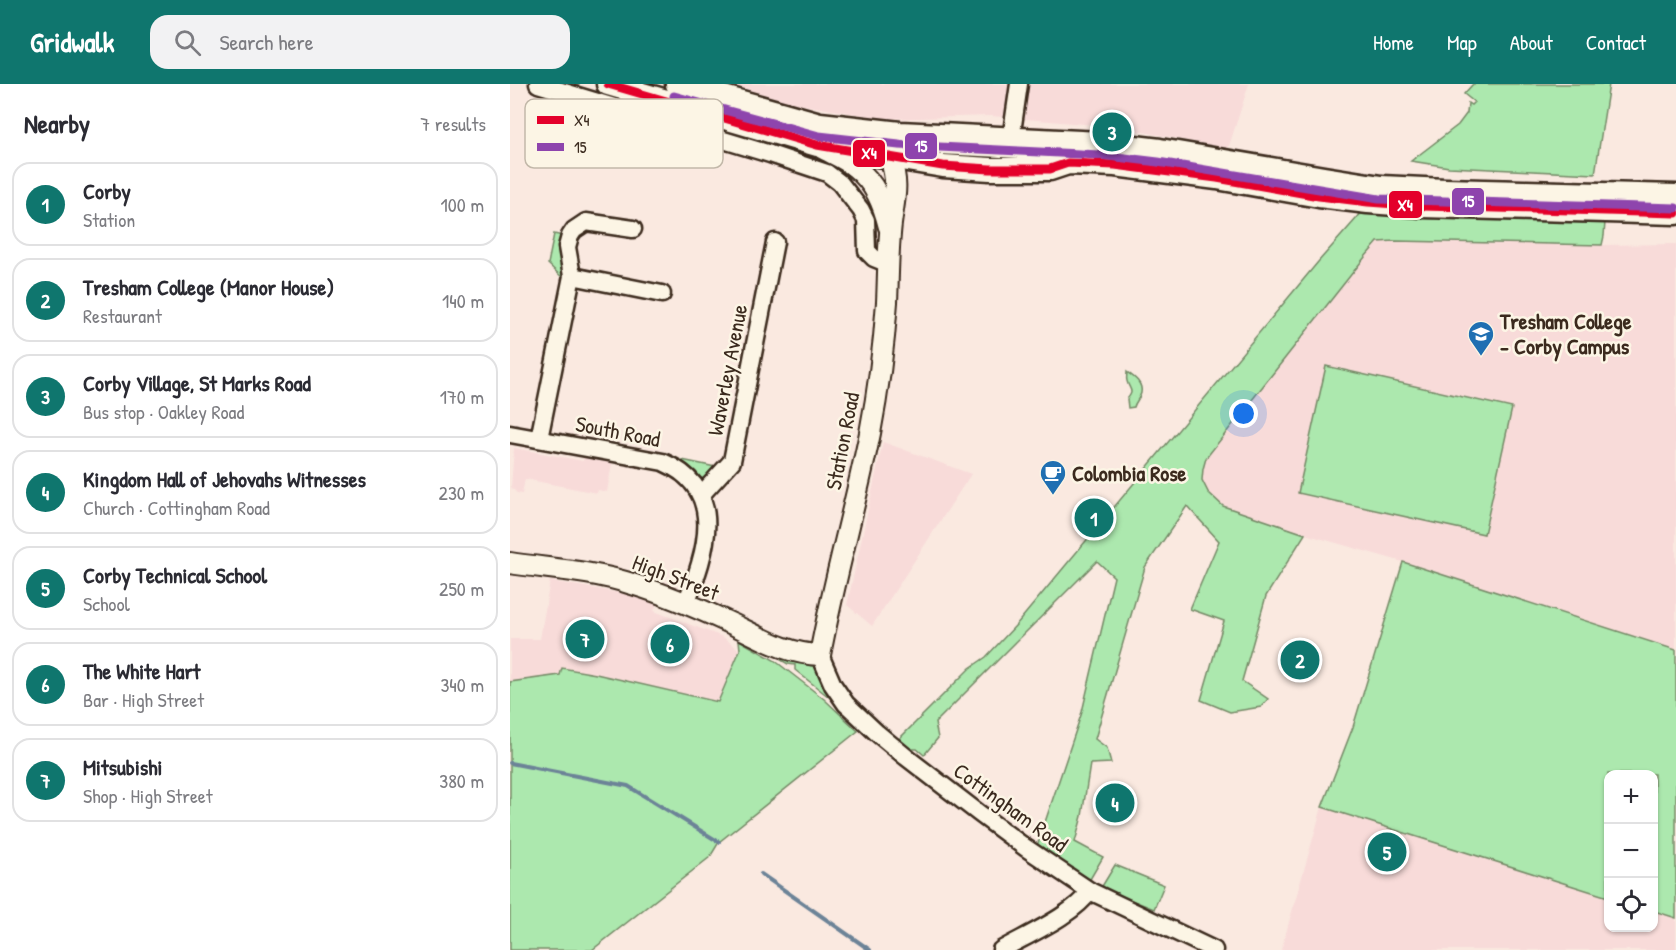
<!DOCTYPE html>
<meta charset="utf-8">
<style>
:root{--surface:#fff;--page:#f2f2f3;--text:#2b2b33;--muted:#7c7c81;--line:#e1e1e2;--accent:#0f766e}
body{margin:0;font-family:"Patrick Hand",sans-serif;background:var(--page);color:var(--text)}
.controls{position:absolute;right:18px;bottom:18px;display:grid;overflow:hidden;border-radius:12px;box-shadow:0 2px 4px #0004}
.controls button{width:54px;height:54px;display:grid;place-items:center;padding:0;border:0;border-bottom:2px solid var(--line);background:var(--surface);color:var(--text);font:30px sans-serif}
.you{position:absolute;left:734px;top:330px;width:21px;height:21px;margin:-15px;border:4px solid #fff;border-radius:50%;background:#1a73e8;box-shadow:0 0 0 9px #1a73e833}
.badge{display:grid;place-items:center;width:39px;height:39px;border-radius:50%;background:var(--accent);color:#fff;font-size:20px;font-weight:700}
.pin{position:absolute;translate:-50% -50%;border:3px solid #fff;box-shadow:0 2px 6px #0006}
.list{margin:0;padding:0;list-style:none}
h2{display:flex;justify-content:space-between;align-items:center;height:78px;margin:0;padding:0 24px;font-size:26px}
h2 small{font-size:20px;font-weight:400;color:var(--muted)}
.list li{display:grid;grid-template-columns:39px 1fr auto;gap:18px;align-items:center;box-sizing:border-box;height:84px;margin:0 12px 12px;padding:0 12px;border:2px solid var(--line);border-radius:18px}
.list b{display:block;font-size:22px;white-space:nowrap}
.list p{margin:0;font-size:20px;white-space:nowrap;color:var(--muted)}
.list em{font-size:20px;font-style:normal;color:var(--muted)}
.icon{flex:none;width:33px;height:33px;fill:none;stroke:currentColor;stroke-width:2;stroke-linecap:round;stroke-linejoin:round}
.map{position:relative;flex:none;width:1166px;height:866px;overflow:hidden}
header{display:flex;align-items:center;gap:36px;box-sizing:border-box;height:84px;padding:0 30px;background:var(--accent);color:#fff}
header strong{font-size:28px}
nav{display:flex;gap:33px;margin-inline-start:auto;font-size:21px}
.search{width:420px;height:54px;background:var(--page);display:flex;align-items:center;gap:15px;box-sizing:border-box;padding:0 21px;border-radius:18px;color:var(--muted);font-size:22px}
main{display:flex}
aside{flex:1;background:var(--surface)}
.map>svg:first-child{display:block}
</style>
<header>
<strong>Gridwalk</strong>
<div class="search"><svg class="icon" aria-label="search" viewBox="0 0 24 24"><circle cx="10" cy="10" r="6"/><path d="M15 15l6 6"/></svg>Search here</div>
<nav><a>Home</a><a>Map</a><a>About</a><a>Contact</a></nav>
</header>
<main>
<aside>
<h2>Nearby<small>7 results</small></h2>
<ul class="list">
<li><span class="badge">1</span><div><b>Corby</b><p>Station</p></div><em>100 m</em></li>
<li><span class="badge">2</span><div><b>Tresham College (Manor House)</b><p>Restaurant</p></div><em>140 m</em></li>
<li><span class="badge">3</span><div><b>Corby Village, St Marks Road</b><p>Bus stop · Oakley Road</p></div><em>170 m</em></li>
<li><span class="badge">4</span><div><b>Kingdom Hall of Jehovahs Witnesses</b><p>Church · Cottingham Road</p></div><em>230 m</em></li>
<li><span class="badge">5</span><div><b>Corby Technical School</b><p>School</p></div><em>250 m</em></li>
<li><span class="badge">6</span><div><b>The White Hart</b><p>Bar · High Street</p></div><em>340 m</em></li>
<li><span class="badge">7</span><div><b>Mitsubishi</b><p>Shop · High Street</p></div><em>380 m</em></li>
</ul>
</aside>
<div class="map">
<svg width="1166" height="866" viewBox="0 0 1166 866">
<rect width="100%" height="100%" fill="#fae9e0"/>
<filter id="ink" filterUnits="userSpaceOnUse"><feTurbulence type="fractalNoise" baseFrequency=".0167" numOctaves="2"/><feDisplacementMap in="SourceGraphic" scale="12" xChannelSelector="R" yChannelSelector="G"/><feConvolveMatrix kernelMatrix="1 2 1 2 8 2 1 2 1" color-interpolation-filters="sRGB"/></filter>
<g filter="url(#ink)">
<g fill="#f8dbd9">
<path d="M212,0H739L718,65L608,43L481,32L374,35L270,17Z"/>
<path d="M885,157L1092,161L1166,160V566L893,478L795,450L713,422L698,408L692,396L693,385L696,374L855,173L868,158Z"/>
<path d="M373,358L461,390L362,542L337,521Z"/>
<path d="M4,364L73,377L74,373L102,379L97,408L88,406L87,409L15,395L12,410L7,409L1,403Z"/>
<path d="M40,497L123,511L147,519L144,527L213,553L230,566L209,618L86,590L52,584L50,591L0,598V555H30Z"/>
<path d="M812,723L1098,813V844H1144V827L1166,834V866H771Z"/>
</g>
<g fill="#ace8ae" stroke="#748966" stroke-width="1.5">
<path d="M963,0H1099L1085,90L939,83L901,77L948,41L957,29L958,19L961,21L964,18L954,10Z"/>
<path d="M854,126L1095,138L1094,152L1092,161L885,157L868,158L855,173L696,374L693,385L692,396L698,408L713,422L795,450L756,512L732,597L758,615L751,623L720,628L691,616L714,537L680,525L709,457L677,422L635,483L585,655L597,664L601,679L580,680L572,732L565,758L593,773L579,797L527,762L572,628L604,493L587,477L425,639L428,654L414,671L407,665H400L388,656L460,584L476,573L506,541L808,178Z"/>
<path d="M44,150L53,152L55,196L38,180Z"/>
<path d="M816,282L1002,324L974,450L788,409Z"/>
<path d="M617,288C624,293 633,299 631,309C630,314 625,318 624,323L618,324L617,315C625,306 619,306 617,297C616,294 617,291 617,288Z"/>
<path d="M172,376L210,384C191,400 190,396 171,382Z"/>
<path d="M893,478L1166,566V834L1144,827V690H1098V813L812,723L843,643Z"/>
<path d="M229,556L264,576L314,615L348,647L209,758L200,773L82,866H0V598L50,591L52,584L86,590L208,618L230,566Z"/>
<path d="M274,574L306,583L311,589L329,621L285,586V581L278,580L271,576Z"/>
<path d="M605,781L654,801L644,825L591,804Z"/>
</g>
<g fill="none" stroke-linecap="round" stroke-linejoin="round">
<g stroke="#6c8397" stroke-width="4">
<path d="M0,679L118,702L209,758"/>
<path d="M251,790L360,866"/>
</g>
<g stroke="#3b2a1e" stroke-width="21">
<g id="minor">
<path d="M28,0L260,70L317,89L330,99L351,126L356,136L357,167L364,174L379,180"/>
<path d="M501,55L509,0"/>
<path d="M62,192L152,210"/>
<path d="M0,350L153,378C218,406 196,469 176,519"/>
<path d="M29,355L62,192L57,163L60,152L64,146L76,138L123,145"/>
<path d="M191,411L222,377L265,158"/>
<path d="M310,571L323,601L336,620L367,649L396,673L470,730L516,764L580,807L704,866"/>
<path d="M491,866C517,851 564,831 580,807"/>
</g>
</g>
<g stroke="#3b2a1e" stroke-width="24">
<g id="major">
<path d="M312,64C323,70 336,75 345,83C365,99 373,119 379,143"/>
<path d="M0,479C40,485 83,487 122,500C155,510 188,524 220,539C250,553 276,570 310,571C324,496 345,423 360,349C368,308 374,260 377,218C378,196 378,173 380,150C382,120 391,105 380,74"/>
</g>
</g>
<g stroke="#3b2a1e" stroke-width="27">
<g id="highway">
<path d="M98,0L307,61L433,82L480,85H540L558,79L605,81L707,94L809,112L858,118L912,122L1166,129"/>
<path d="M167,0L310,40L390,49L591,59L650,66L814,94L871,103L935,106L1166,112"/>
</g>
</g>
<use href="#minor" stroke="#fcf5e5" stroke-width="16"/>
<use href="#major" stroke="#fcf5e5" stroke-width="20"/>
<use href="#highway" stroke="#fcf5e5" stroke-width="22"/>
<g stroke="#fcf5e5" stroke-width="14">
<path id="bus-1" d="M98,0L307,61L433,82L480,85H540L558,79L605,81L707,94L809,112L858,118L912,122L1166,129"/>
</g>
<g stroke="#fcf5e5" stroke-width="14">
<path id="bus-2" d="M164,12L309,52L389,61L590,71L648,78L869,115L1166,124"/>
</g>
<use href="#bus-1" stroke="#e4002b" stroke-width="9"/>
<use href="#bus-2" stroke="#8e44ad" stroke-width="9"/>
</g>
</g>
<defs>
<g id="university-pin" transform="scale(1.35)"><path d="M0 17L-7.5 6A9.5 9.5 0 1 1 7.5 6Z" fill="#1f6fb2" stroke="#fcf5e5"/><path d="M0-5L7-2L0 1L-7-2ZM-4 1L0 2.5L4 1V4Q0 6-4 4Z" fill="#fff"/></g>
<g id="cafe-pin" transform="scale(1.35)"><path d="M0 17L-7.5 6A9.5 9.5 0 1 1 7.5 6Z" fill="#1f6fb2" stroke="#fcf5e5"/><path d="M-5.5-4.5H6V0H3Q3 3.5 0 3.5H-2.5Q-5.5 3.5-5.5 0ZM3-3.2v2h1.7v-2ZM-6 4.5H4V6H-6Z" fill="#fff"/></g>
</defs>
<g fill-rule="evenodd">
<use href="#university-pin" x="971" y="250"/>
<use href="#cafe-pin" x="543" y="389"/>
</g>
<g text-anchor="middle" stroke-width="5" stroke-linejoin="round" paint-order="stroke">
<g font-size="22" font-weight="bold" fill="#3b2a1e" stroke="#fcf5e5" text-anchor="start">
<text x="990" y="245">Tresham College<tspan x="990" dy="25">- Corby Campus</tspan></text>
<text x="562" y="397">Colombia Rose</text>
</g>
<g font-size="22" fill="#3b2a1e" stroke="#fcf5e5">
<text transform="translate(217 286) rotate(-79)" y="8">Waverley Avenue</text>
<text transform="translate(108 347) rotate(11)" y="8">South Road</text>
<text transform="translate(332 357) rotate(-79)" y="8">Station Road</text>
<text transform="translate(166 493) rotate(21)" y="8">High Street</text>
<text transform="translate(501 723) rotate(36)" y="8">Cottingham Road</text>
</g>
</g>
<rect x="15" y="15" width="198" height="69" rx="9" fill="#fcf5e5" stroke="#c2b8a9" stroke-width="1.5"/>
<rect x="27" y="32" width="27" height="8" fill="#e4002b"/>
<rect x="27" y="59" width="27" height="8" fill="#8e44ad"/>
<g font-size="16" fill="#3b2a1e">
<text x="64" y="42">X4</text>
<text x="64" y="69">15</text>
</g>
<g stroke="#fcf5e5" stroke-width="2">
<rect x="394" y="48" width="34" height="28" rx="6" fill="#8e44ad"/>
<rect x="342" y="55" width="34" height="29" rx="6" fill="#e4002b"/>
<rect x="941" y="103" width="34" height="29" rx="6" fill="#8e44ad"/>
<rect x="878" y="106" width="35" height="29" rx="6" fill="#e4002b"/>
</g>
<g font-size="16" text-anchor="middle" font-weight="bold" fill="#fff">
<text x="411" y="68">15</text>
<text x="359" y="75">X4</text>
<text x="958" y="123">15</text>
<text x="895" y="127">X4</text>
</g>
</svg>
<div class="controls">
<button>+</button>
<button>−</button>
<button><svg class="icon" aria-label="locate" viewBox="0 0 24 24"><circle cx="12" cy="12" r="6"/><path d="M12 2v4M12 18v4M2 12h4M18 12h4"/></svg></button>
</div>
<div class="you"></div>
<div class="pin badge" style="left:584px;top:434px">1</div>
<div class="pin badge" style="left:790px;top:576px">2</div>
<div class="pin badge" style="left:602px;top:48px">3</div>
<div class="pin badge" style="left:605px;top:719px">4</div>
<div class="pin badge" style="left:877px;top:768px">5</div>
<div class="pin badge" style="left:160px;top:560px">6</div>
<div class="pin badge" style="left:75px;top:555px">7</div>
</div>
</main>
